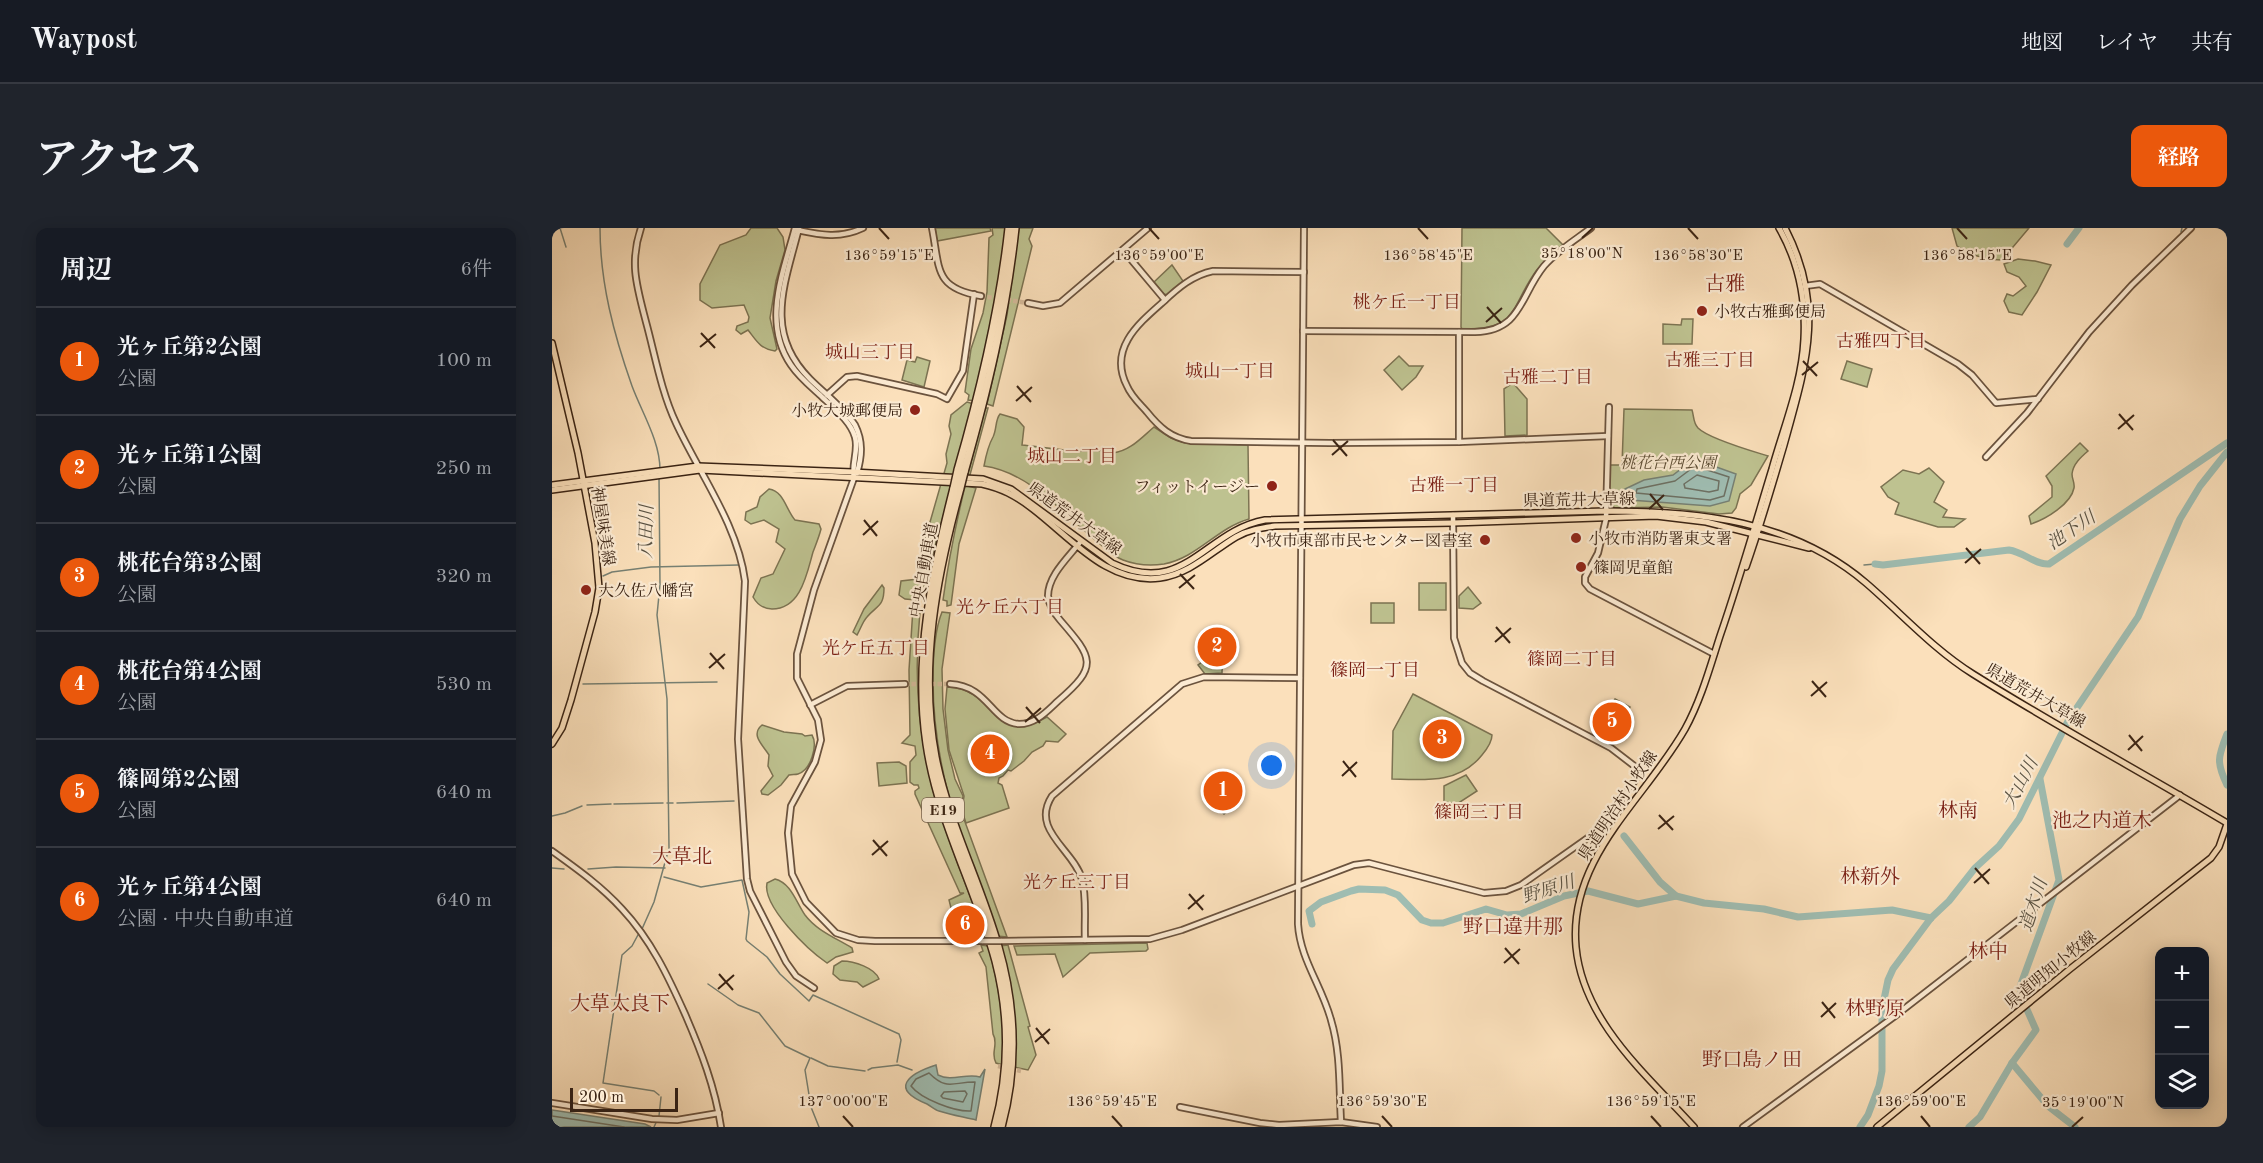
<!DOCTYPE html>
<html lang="ja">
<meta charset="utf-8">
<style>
:root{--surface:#171b24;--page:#20242c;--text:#f1f3f6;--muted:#9ea1a6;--line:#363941;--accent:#ea580c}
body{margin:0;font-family:"Old Standard TT","Noto Serif JP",serif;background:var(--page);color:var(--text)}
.controls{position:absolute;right:18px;bottom:18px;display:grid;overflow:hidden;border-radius:12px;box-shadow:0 3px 15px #0003}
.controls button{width:54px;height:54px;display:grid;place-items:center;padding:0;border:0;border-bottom:2px solid var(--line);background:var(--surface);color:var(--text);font:30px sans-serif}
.scale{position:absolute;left:18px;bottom:15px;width:108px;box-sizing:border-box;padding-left:6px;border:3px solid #3b2414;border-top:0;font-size:16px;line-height:21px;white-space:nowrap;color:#3b2414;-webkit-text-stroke:4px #fcebd3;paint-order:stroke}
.you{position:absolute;left:720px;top:538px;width:21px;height:21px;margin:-15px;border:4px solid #fff;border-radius:50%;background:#1a73e8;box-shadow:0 0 0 9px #1a73e833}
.badge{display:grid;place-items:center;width:39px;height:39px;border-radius:50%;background:var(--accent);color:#fff;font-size:20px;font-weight:700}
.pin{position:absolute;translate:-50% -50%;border:3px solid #fff;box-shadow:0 2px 6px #0006}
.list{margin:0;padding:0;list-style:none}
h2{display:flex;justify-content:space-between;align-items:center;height:78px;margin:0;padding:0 24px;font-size:26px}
h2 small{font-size:20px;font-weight:400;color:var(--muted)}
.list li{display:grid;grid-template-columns:39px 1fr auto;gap:18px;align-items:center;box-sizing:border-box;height:108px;padding:0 24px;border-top:2px solid var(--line)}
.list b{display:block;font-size:22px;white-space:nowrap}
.list p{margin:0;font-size:20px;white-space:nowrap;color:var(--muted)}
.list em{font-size:20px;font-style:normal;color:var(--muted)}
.icon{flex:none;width:33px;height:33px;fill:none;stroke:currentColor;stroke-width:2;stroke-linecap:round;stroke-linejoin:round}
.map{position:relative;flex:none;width:1675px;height:899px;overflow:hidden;border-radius:12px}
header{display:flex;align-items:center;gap:36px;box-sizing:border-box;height:84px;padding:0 30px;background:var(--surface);border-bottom:2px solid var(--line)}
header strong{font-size:28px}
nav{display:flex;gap:33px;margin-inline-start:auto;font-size:21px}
.intro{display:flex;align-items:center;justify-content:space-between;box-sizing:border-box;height:144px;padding:0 36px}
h1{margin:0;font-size:42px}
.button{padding:15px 27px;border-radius:12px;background:var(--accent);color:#fff;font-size:21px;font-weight:700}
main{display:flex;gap:36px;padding:0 36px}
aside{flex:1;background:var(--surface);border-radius:12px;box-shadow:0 3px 15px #0003}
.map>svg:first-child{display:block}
</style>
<header>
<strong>Waypost</strong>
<nav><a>地図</a><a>レイヤ</a><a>共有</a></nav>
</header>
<div class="intro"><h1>アクセス</h1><a class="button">経路</a></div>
<main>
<aside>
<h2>周辺<small>6件</small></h2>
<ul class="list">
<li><span class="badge">1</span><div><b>光ヶ丘第2公園</b><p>公園</p></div><em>100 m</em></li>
<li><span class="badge">2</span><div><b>光ヶ丘第1公園</b><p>公園</p></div><em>250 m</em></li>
<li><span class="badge">3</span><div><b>桃花台第3公園</b><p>公園</p></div><em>320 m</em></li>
<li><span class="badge">4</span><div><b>桃花台第4公園</b><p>公園</p></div><em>530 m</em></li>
<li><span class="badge">5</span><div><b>篠岡第2公園</b><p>公園</p></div><em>640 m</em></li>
<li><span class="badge">6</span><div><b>光ヶ丘第4公園</b><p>公園 · 中央自動車道</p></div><em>640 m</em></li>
</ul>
</aside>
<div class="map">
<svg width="1675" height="899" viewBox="0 0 1675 899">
<rect width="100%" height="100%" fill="#fbe0bb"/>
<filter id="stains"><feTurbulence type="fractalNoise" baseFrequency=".00333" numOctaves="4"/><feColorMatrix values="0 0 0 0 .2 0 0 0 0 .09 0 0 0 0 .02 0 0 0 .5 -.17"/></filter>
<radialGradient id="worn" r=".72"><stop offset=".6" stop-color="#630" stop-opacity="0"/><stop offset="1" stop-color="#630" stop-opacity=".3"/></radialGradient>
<g fill="#bec290" stroke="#7c7352" stroke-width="1.5">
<path d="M199,0H225L231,9L233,22L224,53L218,90L225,121L223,123C208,121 204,112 196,102L189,106L184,102L185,98L196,94L197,89L192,77L160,80L148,72V56L168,17L194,7Z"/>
<path d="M383,0H438L439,3L385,13Z"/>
<path d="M440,0H455L449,50L423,173L416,172L417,167L413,164L419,121L431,85L435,64L437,10L441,7Z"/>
<path d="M467,0H481L477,11L480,18L441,178L435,176L455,87Z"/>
<path d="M910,0H994L1011,17C1001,25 992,33 984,43C957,81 967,102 910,101L909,99Z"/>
<path d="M1400,0H1477L1450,32C1433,32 1420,28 1405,18Z"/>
<path d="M1466,31L1483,33L1499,37L1485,64L1470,87L1457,84L1452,73L1455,66L1461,68L1474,58L1467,49L1455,44L1452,36Z"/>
<path d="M620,37L631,53L615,67L612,66L602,54Z"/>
<path d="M1130,91H1141L1140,116H1111V96L1129,97Z"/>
<path d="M847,128L857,138H871L864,149L850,162L832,142Z"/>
<path d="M365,129L378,133L372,159L350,152L355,132L363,134Z"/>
<path d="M1295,133L1320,141L1315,159L1289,151Z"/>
<path d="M961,155L975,171V207L953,208L952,161Z"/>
<path d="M415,174L422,176L369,369L366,368L364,372L353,371L347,367L349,353L366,351L374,308L395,235L394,226L399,206L397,198L399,187Z"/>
<path d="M433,180H436L415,258L424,260L407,316L399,377L395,378V373L391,372C400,306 416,244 433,180Z"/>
<path d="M1072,181L1140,182C1142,188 1141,195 1146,200C1157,211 1200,223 1216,228L1199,257L1188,266L1184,280L1180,285L1167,286L1110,279L1063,280L1057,275L1058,237H1070Z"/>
<path d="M448,186L465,191L472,199L470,217C492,219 541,228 560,220L561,225C578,223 589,210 602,199L619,210L633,215L696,217L697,291C665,300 645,330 612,336C599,338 584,337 571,332C560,328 551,318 542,311C509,283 476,244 432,238C434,227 436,218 441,209C445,201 443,192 448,186Z"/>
<path d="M1528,215L1536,223C1529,229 1521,236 1520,246C1520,251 1523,255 1522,260C1519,276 1494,291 1479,296L1477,288L1500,269V258L1494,248Z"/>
<path d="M1377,240L1392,254L1382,274L1395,282L1391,289L1413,291L1402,299H1386L1343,286L1347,275L1336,269L1329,259L1351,242L1367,246Z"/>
<path d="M217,261C232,263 234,282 243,292L267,296L269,301C267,309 264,316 261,324C255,345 249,381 220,381C211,381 205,376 201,369L209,350L221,346L233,321L224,314L227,301L212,292L199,296L193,292L194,284L205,279L208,269Z"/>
<rect x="867" y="355" width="27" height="27"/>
<path d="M330,357L332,360C332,379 325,377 315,389C311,393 308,402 305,407L301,404L312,381Z"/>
<path d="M916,359L929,375L921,381L907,380V368Z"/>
<rect x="819" y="375" width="23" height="20"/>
<path d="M361,380L367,381L368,384C362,444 366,508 382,566C396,614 416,661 433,708H406L397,672L412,665H408L363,566V563L367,560L366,557H362L358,554V534L364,527L363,518L350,515L358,507L357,442Z"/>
<path d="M390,384L398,385L390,441L391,481L396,522L403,551L411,568L409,583L455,709L445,708C413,621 381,547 381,452C381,430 382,404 390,384Z"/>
<path d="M671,409L670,445L653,446L646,437L650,434L647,429Z"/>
<path d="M395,459C446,460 438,521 495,489L514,506L506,514L494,513L491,518L480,524L472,533L459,543L456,542L451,548L447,550L446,555L450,557L457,580L414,595L410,583L412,568L397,522L393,481Z"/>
<path d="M861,466L940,507C940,513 935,521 930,527C907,556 873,552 840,551L841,503Z"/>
<path d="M1063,471L1078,479L1058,518L1043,510Z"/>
<path d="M210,497L232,504L250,506L253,508L260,507C266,517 259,542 246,546C243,547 240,546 237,547L229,557L216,567L210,566L209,563L221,548L216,538L217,527C211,517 198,507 210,497Z"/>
<path d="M347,534L354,538L355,555L327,558L325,535Z"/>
<path d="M914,547L925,563L905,576L892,574V558Z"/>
<path d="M660,553L682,554V576L672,586L660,574Z"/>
<path d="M223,651C239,655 244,674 253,687C265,703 284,710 300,720L301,724L284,729L275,735C256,722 210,678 215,655Z"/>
<path d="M595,715L596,721L594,723L538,725L511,749L503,726L465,727L462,718Z"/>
<path d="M429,717L436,718C447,756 453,797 451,837L444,835C438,825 447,816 441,806L434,739L427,725L431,723Z"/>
<path d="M456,717L478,798L476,799L484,827L476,842L462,839C466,798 456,758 448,718Z"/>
<path d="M290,733C302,733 323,740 327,751L311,759L305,754L288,752L281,746L282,738Z"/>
</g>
<g fill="#9fbdb2" stroke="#778073" stroke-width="1.5">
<path d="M1142,231L1184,246L1177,273L1158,278L1078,272L1074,269L1073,261L1092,252L1121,247Z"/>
<path d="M384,837L386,847C400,854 414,845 428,849L433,841L424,892C412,889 399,887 387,883C383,882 379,878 375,876C337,861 356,846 384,837Z"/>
<path d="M0,882L93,896L99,899H0Z"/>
</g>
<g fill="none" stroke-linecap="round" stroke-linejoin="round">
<g stroke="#6d7063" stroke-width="1.5">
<path d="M1143,238L1177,249L1172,268L1158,272L1084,265L1085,261L1123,253Z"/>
<path d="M1145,247L1167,253L1166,262L1157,264L1133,260L1132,256Z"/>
<path d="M377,845C395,863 400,854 423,854L419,883C403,884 369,871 359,858L364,851Z"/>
<path d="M413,863L415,866L411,874L391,870L389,868L392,864Z"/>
<path d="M0,888L72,899"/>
</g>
<g stroke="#778073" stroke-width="1.5">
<path d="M8,0L14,19"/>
<path d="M48,0C48,55 62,107 80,158C90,185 108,213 108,242"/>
<path d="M1629,4L1630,0"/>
<path d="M1312,337L1323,336"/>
<path d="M51,348L60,344L99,339L187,337"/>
<path d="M31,456L165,454"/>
<path d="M115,575H121"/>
<path d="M125,575L182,573"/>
<path d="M62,576L111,575"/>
<path d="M35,577L59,576"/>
<path d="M0,588L13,585L30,578"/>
<path d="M0,640L12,641"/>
<path d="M36,641L64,639L113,640"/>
<path d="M112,649L149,659L190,652L197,684L194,711L195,713L215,729L228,746L257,773L261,767L347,806L349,812L345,834"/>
<path d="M90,701L102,674L117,620L115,471L105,387L108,357L107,249"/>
<path d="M87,705L80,718L70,727L51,855L102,863L107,867"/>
<path d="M156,756L186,777L207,785L233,818L258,830L253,842L259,879L267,899"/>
<path d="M259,830L276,838L313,843"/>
<path d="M316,842L320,840L346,837L360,842"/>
<path d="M102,899L107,888L109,869"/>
</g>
<g stroke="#9fbdb2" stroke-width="7">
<path d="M1515,16L1527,0"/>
<path d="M1323,336L1331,337L1457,322C1472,324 1483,337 1497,336L1675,215"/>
<path d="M1675,506C1666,529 1664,534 1675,557"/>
<path d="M1072,608L1108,654L1124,668"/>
<path d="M760,696L757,683L769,674L799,663L807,661L833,662L846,667L870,692L879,695H891L934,681L955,687L969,686L1012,668L1036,663L1086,676L1124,668L1152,675L1212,681L1246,689L1340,682L1379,690"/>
<path d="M1460,835L1496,878L1523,899"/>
<path d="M1308,899L1316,887L1327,858L1330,843V781L1336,752L1341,741L1379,690L1397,673L1423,640L1447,618L1467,591L1516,493L1586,389L1628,291L1648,258L1675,224"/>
<path d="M1417,899L1428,889L1460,835L1484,802L1469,768V756L1507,652L1488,551"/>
</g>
<g stroke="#d5ba9a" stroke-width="4.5" stroke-dasharray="4.5 2" stroke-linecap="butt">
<path d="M429,68L476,75"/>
<path d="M353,456H398"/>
<path d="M446,838L469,843"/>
</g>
<g stroke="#6b533e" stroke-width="8">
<g id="minor">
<path d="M89,0C77,35 85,59 94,94C103,127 109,163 124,195C147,245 186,297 193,353L186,511L195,651L198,663L234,734L244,748L262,760"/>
<path d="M243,0C231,45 210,95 239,137C247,149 258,158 268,167C280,179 298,192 303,209C307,223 299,236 302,250L262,362L245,426V450L266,492L269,512L263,534L239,578L236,605L240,646L254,674L284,705L306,712L323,713H431"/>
<path d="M247,0C233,56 211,104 258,151C273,166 291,179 303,197C311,213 310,228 305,245"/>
<path d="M380,0C388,41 382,60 429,68"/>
<path d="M752,0L746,696C748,731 770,758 779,792C789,825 787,860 789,894"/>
<path d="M245,2C269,7 288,11 311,0"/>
<path d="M571,22L613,72"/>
<path d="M752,44L661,43C641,47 626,60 611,74C586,96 556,121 575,158C579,168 588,176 595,184C607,199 619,210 639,213L778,215L907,214L1056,208"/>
<path d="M1253,58L1268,56L1406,136L1420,147L1444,175L1486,171"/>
<path d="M476,75L491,78L508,75L596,0"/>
<path d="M751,103L923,104C970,103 968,67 992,38C1005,23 1023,12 1039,0"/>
<path d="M275,167L295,149L305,148L385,166L395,171L411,143L422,66"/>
<path d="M1057,179L1054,291L1046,325L1033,349V355L1038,361L1162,426"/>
<path d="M907,214V104"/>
<path d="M1434,229L1475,185L1537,104L1580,57L1639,0"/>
<path d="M398,456C437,458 439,494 467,496C484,496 495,483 506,473C547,438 541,430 508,392C502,385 497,378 496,368C496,347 517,329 529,313"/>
<path d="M258,477L295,458L353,456"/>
<path d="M0,623C25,641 49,658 70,681C99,712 116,748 133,786C149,823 163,859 169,899"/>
<path d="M533,712C532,693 535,670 530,651C521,621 478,602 500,568L630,456L652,449L748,450"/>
<path d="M449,713L598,711L630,702L802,637L817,635L932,665L954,663L969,657L1047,602L1082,554L1086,546L1085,540L1059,520L931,453L918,445L910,435L902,410L901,287"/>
<path d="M0,875L100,891L125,892L167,885"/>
<path d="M628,879L708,895L727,897L789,894L825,899"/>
<path d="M1191,899L1343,788L1628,567"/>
</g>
</g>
<g stroke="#3b2414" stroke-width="8">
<g id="major">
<path d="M0,115L26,225L43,315L47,360L43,384L19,472L10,500L0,516"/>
<path d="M0,257L146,238L301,244L431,251L459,261L560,335C633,370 652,303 713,292L1054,283C1147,283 1240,292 1314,355C1349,385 1381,421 1421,446C1504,498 1591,545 1675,595"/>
<path d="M0,262L148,242L430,256C439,258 448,261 456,265C506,290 545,358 608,350C638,346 659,324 684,309C696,302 709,300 723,298L901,295L1104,288L1154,294L1257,320"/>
<path d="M1194,339C1208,299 1220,258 1232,217C1254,137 1274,79 1233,0"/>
<path d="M1142,899C1095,847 1031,794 1024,719C1016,629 1092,573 1133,501C1149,472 1158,439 1168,408C1187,353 1203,297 1220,241C1232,198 1250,155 1252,111C1254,72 1246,33 1227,0"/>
<path d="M1325,899L1518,741L1659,630L1667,619L1675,596"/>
</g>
</g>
<g stroke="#3b2414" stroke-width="10">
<g id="highway">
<path d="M406,242C429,162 448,83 457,0"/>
<path d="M412,244C435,163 454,84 463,0"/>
<path d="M402,260C381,343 362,429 375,516C386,592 424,659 444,733C458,787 458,844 443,899"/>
<path d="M408,260C384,347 366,439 383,529C396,595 428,655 446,719C463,778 465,840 449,899"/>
</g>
</g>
<use href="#minor" stroke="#fcebd3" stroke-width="4.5"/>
<use href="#major" stroke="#fbe0bb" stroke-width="5"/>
<use href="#highway" stroke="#fbe0bb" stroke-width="7"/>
<g stroke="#6b533e" stroke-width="8" stroke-linecap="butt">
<path id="minor-bridge" d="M431,713H449"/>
</g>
<g stroke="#3b2414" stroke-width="10" stroke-linecap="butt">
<g id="highway-bridge">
<path d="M402,260L406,242"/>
<path d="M408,260L412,244"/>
</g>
</g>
<use href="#minor-bridge" stroke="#fcebd3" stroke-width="4.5"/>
<use href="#highway-bridge" stroke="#fbe0bb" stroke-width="7"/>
</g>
<path fill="none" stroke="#3b2414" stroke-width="2" d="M327,0L337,11M597,0L607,11M866,0L876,11M1136,0L1146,11M1405,0L1415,11M1030,10L1041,0M935,79L949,95M934,94L950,80M149,105L163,120M148,119L164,106M1251,133L1265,148M1250,147L1266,134M465,158L479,174M464,173L480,159M1567,186L1581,202M1566,201L1582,187M781,212L795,228M780,227L796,213M1098,266L1111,282M1097,281L1112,267M312,292L325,308M311,307L326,293M1414,320L1428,336M1413,335L1429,321M628,346L642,361M627,360L643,347M944,399L958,415M943,414L959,400M158,425L172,441M157,440L173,426M1260,453L1274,469M1259,468L1275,454M474,479L488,495M473,494L489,480M1577,507L1590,523M1576,522L1591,508M791,533L804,549M790,548L805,534M1107,587L1121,602M1106,601L1122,588M321,612L335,628M320,627L336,613M1423,640L1437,656M1422,655L1438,641M637,666L651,682M636,681L652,667M953,720L967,736M952,735L968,721M167,746L181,762M166,761L182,747M1270,774L1283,790M1269,789L1284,775M484,800L497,816M483,814L498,801M291,888L301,899M560,888L570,899M830,888L840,899M1099,888L1109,899M1369,888L1378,899M1520,899L1531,889"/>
<g fill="#8f2418" stroke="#fcebd3" stroke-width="2">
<circle cx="1150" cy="83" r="6"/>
<circle cx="363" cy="182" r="6"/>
<circle cx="720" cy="258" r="6"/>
<circle cx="1024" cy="310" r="6"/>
<circle cx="933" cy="312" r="6"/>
<circle cx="1029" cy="339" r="6"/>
<circle cx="34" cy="362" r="6"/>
</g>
<g text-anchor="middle" stroke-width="4.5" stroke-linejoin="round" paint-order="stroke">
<rect fill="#fcebd3" stroke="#75604d" stroke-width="1.5" x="370" y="570" width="42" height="24" rx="4.5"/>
<g font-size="15" font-weight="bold" fill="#3b2414">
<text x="391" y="587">E19</text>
</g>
<g font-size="16" fill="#3b2414" stroke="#fcebd3" text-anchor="start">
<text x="1162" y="89">小牧古雅郵便局</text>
<text x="351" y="188" text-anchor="end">小牧大城郵便局</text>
<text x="708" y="264" text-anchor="end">フィットイージー</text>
<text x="1036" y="316">小牧市消防署東支署</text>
<text x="921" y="318" text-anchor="end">小牧市東部市民センター図書室</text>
<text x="1041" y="345">篠岡児童館</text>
<text x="46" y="368">大久佐八幡宮</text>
</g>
<g font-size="16" font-style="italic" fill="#5c4c33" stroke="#fcebd3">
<text x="1116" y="240">桃花台西公園</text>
</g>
<g font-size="16" fill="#3b2414" stroke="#fcebd3">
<text transform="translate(1027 271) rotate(-1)" y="6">県道荒井大草線</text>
<text transform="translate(523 290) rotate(36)" y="6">県道荒井大草線</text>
<text transform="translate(52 298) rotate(81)" y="6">神屋味美線</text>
<text transform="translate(371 342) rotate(-80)" y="6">中央自動車道</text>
<text transform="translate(1484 467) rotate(30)" y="6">県道荒井大草線</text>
<text transform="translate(1065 577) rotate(-56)" y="6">県道明治村小牧線</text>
<text transform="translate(1498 741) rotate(-39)" y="6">県道明知小牧線</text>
</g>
<g font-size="18" fill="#7a1f14" stroke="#fcebd3">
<text x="855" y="80">桃ケ丘一丁目</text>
<text x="1329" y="119">古雅四丁目</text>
<text x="318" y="130">城山三丁目</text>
<text x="1158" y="138">古雅三丁目</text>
<text x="678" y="149">城山一丁目</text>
<text x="996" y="155">古雅二丁目</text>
<text x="520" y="234">城山二丁目</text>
<text x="902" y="263">古雅一丁目</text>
<text x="458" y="385">光ケ丘六丁目</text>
<text x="324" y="426">光ケ丘五丁目</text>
<text x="1020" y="437">篠岡二丁目</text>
<text x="823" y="448">篠岡一丁目</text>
<text x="927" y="590">篠岡三丁目</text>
<text x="525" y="660">光ケ丘三丁目</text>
</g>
<g font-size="18" font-style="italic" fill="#595243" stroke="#fcebd3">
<text transform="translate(1519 302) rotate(-34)" y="6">池下川</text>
<text transform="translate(94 304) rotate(-89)" y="6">八田川</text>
<text transform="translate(1468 555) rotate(-62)" y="6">大山川</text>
<text transform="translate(996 661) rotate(-18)" y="6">野原川</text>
<text transform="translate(1481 677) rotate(-72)" y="6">道木川</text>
</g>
<g font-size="20" fill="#7a1f14" stroke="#fcebd3">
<text x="1173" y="62">古雅</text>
<text x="1406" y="589">林南</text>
<text x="1550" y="599">池之内道木</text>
<text x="130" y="635">大草北</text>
<text x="1318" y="655">林新外</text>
<text x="961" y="705">野口違井那</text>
<text x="1436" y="730">林中</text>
<text x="68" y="782">大草太良下</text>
<text x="1323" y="787">林野原</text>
<text x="1200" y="838">野口島ノ田</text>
</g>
</g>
<g font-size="15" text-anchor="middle" fill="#3b2414" stroke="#fcebd3" stroke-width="4.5" stroke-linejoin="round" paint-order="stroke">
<text x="1030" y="30">35°18'00"N</text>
<text x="337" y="32">136°59'15"E</text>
<text x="607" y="32">136°59'00"E</text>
<text x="1146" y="32">136°58'30"E</text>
<text x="876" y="32">136°58'45"E</text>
<text x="1415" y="32">136°58'15"E</text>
<text x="291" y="878">137°00'00"E</text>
<text x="560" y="878">136°59'45"E</text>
<text x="830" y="878">136°59'30"E</text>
<text x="1099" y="878">136°59'15"E</text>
<text x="1369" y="878">136°59'00"E</text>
<text x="1531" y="879">35°19'00"N</text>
</g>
<rect width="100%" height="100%" filter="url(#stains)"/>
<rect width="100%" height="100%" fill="url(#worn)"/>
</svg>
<div class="controls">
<button>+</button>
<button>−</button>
<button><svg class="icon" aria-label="layers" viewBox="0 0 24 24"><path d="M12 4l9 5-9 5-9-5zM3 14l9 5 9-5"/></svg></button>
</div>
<div class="scale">200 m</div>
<div class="you"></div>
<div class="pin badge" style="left:671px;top:563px">1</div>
<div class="pin badge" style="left:665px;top:419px">2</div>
<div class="pin badge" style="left:890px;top:511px">3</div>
<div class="pin badge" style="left:438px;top:526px">4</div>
<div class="pin badge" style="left:1060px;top:494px">5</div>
<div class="pin badge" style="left:413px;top:697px">6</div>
</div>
</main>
